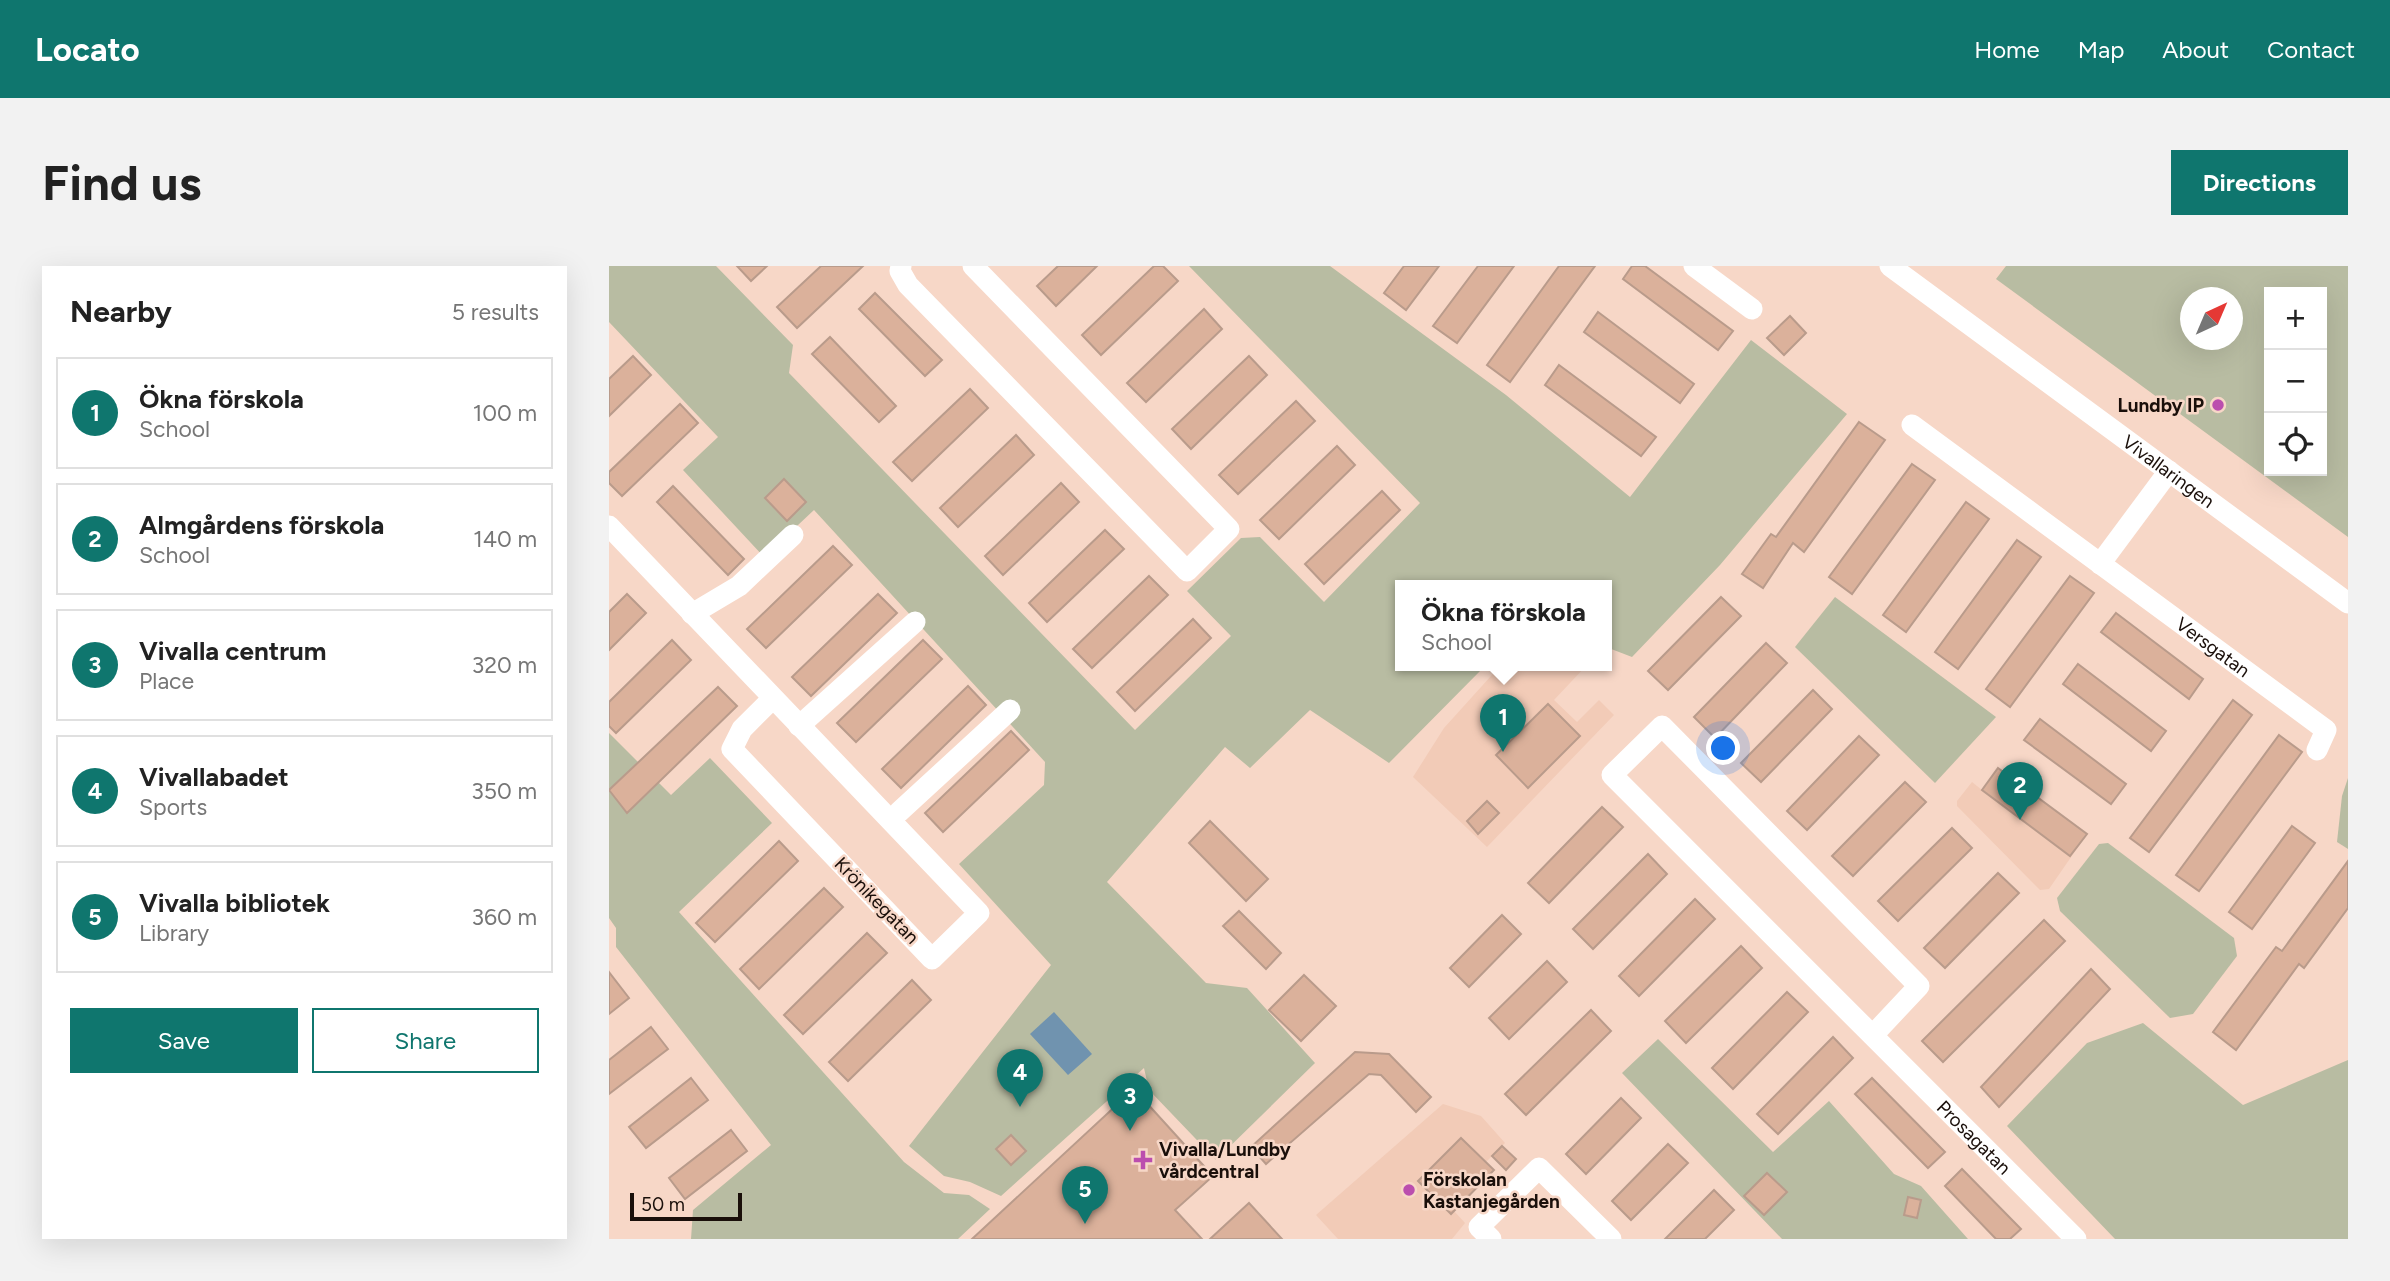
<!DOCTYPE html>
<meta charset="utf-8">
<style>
:root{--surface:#fff;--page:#f2f2f2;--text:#222;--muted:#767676;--line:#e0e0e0;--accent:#0f766e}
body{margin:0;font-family:Figtree,sans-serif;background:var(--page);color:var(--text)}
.controls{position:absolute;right:21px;top:21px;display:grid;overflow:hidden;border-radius:0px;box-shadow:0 7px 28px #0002}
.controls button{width:63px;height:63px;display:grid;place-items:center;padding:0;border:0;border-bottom:2px solid var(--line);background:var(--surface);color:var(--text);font:35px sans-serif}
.compass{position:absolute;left:1571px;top:21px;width:63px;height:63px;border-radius:50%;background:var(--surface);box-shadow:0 7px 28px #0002;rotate:44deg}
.scale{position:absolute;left:21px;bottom:18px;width:112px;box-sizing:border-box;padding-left:7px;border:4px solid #1a0f0a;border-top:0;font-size:19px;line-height:24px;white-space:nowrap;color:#1a0f0a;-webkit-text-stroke:5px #f7d7c7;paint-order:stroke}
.you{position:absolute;left:1115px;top:483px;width:24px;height:24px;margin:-18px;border:5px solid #fff;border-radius:50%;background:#1a73e8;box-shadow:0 0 0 10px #1a73e833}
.badge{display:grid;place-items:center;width:46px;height:46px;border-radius:50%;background:var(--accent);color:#fff;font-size:23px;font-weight:700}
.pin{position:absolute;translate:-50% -58px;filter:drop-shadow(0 2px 4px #0008)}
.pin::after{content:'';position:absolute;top:37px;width:24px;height:21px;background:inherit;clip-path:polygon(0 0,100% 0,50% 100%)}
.popup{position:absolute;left:786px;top:314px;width:217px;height:91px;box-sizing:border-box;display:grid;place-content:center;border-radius:0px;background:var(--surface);filter:drop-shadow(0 2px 5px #0005);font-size:23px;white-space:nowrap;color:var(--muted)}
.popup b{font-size:26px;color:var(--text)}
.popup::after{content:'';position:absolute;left:50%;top:100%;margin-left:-14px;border:14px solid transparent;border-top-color:var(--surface)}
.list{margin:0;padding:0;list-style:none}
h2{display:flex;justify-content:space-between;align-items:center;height:91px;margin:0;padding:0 28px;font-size:30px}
h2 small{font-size:23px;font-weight:400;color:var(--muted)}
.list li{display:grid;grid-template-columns:46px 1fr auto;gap:21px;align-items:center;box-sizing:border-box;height:112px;margin:0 14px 14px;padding:0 14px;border:2px solid var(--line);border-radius:0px}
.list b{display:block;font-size:26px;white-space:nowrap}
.list p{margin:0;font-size:23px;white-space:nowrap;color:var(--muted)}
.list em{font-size:23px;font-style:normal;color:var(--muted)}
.actions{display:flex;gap:14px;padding:21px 28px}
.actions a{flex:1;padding:16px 0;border:2px solid var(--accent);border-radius:0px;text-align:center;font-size:24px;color:var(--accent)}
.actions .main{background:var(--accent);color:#fff}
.icon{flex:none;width:38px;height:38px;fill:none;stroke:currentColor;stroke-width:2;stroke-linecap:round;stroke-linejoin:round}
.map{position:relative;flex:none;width:1739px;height:973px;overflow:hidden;border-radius:0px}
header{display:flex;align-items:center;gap:42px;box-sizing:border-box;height:98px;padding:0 35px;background:var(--accent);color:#fff}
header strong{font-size:33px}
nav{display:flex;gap:38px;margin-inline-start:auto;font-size:24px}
.intro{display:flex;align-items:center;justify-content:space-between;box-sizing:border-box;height:168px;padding:0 42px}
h1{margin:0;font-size:49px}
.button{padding:18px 32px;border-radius:0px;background:var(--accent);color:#fff;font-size:24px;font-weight:700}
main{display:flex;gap:42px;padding:0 42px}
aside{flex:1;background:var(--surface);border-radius:0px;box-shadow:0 7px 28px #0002}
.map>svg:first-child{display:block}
</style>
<header>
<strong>Locato</strong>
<nav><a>Home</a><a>Map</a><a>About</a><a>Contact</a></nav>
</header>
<div class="intro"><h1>Find us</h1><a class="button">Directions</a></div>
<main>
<aside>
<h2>Nearby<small>5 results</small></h2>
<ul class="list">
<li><span class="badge">1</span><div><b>Ökna förskola</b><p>School</p></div><em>100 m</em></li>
<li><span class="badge">2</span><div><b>Almgårdens förskola</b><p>School</p></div><em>140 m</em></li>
<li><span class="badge">3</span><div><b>Vivalla centrum</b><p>Place</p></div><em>320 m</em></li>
<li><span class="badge">4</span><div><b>Vivallabadet</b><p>Sports</p></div><em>350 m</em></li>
<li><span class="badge">5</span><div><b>Vivalla bibliotek</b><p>Library</p></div><em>360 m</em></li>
</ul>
<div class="actions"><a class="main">Save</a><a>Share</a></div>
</aside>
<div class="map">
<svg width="1739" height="973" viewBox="0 0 1739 973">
<rect width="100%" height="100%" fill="#f7d7c7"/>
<g fill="#f2cbb7">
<path d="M891,400H977L945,434L968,456L990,434L1005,449L878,581L804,511L835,462Z"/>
<path d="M1389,502L1478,568L1440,623L1431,624L1348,540V535L1363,516L1373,524Z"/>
<path d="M834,838L872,850L896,877L877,896L885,904L845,945L856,957L843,973H729L707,949Z"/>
</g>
<g fill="#b8bca2" fill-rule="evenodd">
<path d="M0,0H107L184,79L180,107L526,464L622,370L578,325L632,272L651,271L715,336L811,237L580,0H721L897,129L1021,231L1142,74L1238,148L1111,299L1023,391L997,381V320H791V400H876L780,497L701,444L641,502L616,481L498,616L597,717L638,722L706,797L607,894L540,824L535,802L392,930L361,916L335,910L300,880L442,699L350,598L435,519L436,496L205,244L155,291L74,204L109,171L0,56Z"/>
<path d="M1397,0H1739V271L1387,13ZM1660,26H1713V205H1660ZM1582,32H1624V74H1582Z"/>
<path d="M1226,331L1387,451L1326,517L1186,381Z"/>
<path d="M0,467L62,529L101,492L163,557L70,646L295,896L335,927L360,929L381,943L349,973H82L84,944L162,879L7,681V662L0,652Z"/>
<path d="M1739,512V583L1728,576L1733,530Z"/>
<path d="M1499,577L1625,672L1628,690L1584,748L1561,752L1451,645L1448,632L1490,578Z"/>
<path d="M1534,757L1634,839L1739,794V973H1506L1398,860L1478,777Z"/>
<path d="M1049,773L1164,886L1220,835L1285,908L1312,920L1359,973H1173L1013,807Z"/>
</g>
<path fill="#7093af" d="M445,746L483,788L459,809L421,768Z"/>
<g fill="#dbb19b" stroke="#b99b8b" stroke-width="2">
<path d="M128,0H158L142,15Z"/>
<path d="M212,0H254L188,62L168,41Z"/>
<path d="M449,0H488L447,40L428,20Z"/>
<path d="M545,0H554L569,15L492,89L473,69Z"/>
<path d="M795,0H830L797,44L775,27Z"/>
<path d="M869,0H905L848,77L824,60Z"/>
<path d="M950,0H986L901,116L878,99Z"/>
<path d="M1023,0H1036L1124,65L1109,84L1014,13Z"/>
<path d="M266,27L333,94L316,110L250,43Z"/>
<path d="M595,43L613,63L537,136L518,117Z"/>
<path d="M989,46L1085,118L1071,137L975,66Z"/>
<path d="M1181,50L1197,67L1175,89L1158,72Z"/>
<path d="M221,71L287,140L270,156L203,88Z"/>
<path d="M24,90L42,109L0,150V113Z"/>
<path d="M640,90L658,109L582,183L563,163Z"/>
<path d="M950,99L1047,171L1032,190L936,119Z"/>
<path d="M361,123L379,142L303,215L284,196Z"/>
<path d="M687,135L706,155L629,228L610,209Z"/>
<path d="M71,138L89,157L13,230L0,217V206Z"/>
<path d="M1250,156L1276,174L1195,286L1184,277L1154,322L1133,308L1162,268L1167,271Z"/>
<path d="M407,169L425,189L349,261L331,242Z"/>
<path d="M728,180L746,199L670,273L651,254Z"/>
<path d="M1303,198L1326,214L1243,328L1220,311Z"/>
<path d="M175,213L197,236L178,255L156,232Z"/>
<path d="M452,217L470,236L394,309L376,290Z"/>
<path d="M64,220L135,293L119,309L48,236Z"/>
<path d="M773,225L791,244L715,318L696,298Z"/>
<path d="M1357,236L1380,253L1297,366L1274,349Z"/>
<path d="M496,264L515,283L438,356L420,337Z"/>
<path d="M1408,274L1432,291L1349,403L1326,386Z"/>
<path d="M224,280L243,299L157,382L138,363Z"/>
<path d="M540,310L559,329L483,402L464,383Z"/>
<path d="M1461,310L1485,327L1401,441L1377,423Z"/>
<path d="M18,328L37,347L0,384V346Z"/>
<path d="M269,328L288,347L202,430L183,411Z"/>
<path d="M1112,331L1132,350L1059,424L1039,405Z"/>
<path d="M1507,347L1594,413L1580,433L1492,366Z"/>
<path d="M584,353L602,372L526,445L508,426Z"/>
<path d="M63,374L82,394L7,467L0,460V436Z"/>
<path d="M314,374L333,393L247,476L228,457Z"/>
<path d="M1157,377L1178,397L1106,472L1085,451Z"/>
<path d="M1469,398L1557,465L1542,485L1454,418Z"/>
<path d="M359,420L377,439L292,522L273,503Z"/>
<path d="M109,421L128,440L18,547L0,524Z"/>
<path d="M1204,424L1223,443L1152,516L1132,497Z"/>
<path d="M1624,434L1643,449L1540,586L1521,572Z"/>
<path d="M939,438L971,470L919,522L887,489Z"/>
<path d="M1431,453L1517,518L1502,538L1415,474Z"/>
<path d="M402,465L420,484L334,566L316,547Z"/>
<path d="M1670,469L1693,486L1590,625L1567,609Z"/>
<path d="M1250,470L1270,489L1198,564L1178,545Z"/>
<path d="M1389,502L1478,568L1461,590L1373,524Z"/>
<path d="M1296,516L1317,536L1244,610L1223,590Z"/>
<path d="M878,535L890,547L869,568L858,555Z"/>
<path d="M993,541L1014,561L940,637L919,617Z"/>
<path d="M601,555L659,613L637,635L580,577Z"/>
<path d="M1683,560L1706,577L1643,663L1620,646Z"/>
<path d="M1343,562L1363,582L1289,655L1269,635Z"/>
<path d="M170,575L189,595L106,676L87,657Z"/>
<path d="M1039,588L1058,608L984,683L964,663Z"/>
<path d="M1739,595V642L1695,702L1690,698L1627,784L1604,766L1667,681L1673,685Z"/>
<path d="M1389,607L1410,627L1336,702L1315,682Z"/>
<path d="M215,622L234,641L150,723L131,703Z"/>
<path d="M1086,633L1106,653L1030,730L1010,710Z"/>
<path d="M630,645L672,687L657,703L614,660Z"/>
<path d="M893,649L912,668L860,721L841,702Z"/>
<path d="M1435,654L1456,675L1334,796L1313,775Z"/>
<path d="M258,667L278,687L194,768L175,749Z"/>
<path d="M1132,680L1153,702L1077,777L1056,755Z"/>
<path d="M938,695L958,716L900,773L880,752Z"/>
<path d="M1482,703L1501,723L1390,841L1372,821Z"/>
<path d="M0,706L20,732L0,748Z"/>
<path d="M695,709L727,740L692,775L660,744Z"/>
<path d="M303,714L322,734L239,815L220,796Z"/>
<path d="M1178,726L1199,746L1124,823L1103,802Z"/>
<path d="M982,744L1002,765L917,849L896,828Z"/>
<path d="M42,761L59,783L0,828V794Z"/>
<path d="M1224,771L1244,792L1169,868L1148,848Z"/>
<path d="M746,786L780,788L822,831L807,846L772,809L760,808L657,898L642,881Z"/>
<path d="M82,812L99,834L37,882L20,861Z"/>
<path d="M1263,812L1336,886L1319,902L1246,828Z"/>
<path d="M525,823L604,910L566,944L593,973H363Z"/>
<path d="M1012,832L1032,852L977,908L957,888Z"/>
<path d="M122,864L138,885L76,933L60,912Z"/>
<path d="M402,869L417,885L402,899L387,883Z"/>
<path d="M852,872L885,904L842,948L809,915Z"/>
<path d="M1059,878L1079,897L1022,954L1003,935Z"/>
<path d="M893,880L907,893L897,904L883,890Z"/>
<path d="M1353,903L1412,963L1401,973H1387L1336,920Z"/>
<path d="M1158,907L1178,926L1155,949L1135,930Z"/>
<path d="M1105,924L1125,944L1096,973H1056Z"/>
<path d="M1299,931L1312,934L1308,952L1295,949Z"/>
<path d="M640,937L673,973H601Z"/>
</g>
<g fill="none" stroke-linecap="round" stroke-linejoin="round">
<g stroke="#fff" stroke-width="21">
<path d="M292,0L291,5L299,19L578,305L620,263L364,0"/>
<path d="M1085,0L1143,43"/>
<path id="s1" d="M1281,0L1739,337"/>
<path id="s2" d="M1303,159L1717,464L1708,484"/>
<path d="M0,260L370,647L323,693L123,483L133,463L164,432"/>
<path d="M1491,298L1560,205"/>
<path d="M83,348L130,320L184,269"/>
<path d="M190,460L306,356"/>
<path d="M290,546L401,444"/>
<path id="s3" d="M1264,769L1310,720L1053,460L1003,509L1467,973"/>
<path d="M882,973L870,961L930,902L1002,973"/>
</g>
</g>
<g fill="#bb4eae" stroke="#f7d7c7" stroke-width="2.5">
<circle cx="1609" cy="139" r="7"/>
<path d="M530.5 883.5h7v7h7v7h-7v7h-7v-7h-7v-7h7z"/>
<circle cx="800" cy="924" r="7"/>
</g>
<g text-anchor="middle" stroke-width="5" stroke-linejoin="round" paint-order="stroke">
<g font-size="19" font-weight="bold" fill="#1a0f0a" stroke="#f7d7c7" text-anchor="start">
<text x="1595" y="146" text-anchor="end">Lundby IP</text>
<text x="550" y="890">Vivalla/Lundby<tspan x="550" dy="22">vårdcentral</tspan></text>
<text x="814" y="920">Förskolan<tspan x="814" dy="22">Kastanjegården</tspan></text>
</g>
<g font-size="19" fill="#1a0f0a" stroke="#f7d7c7">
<text dy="7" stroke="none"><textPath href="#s1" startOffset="346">Vivallaringen</textPath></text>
<text dy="7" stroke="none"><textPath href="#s2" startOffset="374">Versgatan</textPath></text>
<text transform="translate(268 634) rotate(46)" y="7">Krönikegatan</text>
<text dy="7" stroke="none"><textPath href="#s3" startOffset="1015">Prosagatan</textPath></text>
</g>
</g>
</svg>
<div class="controls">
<button>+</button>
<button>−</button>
<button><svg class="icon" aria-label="locate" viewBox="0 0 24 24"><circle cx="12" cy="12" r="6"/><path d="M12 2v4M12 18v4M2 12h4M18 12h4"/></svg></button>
</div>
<svg class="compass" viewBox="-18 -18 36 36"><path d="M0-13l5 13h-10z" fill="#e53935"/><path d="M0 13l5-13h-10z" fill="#767676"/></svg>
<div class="scale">50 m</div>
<div class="you"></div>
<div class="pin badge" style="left:894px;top:486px">1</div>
<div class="popup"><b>Ökna förskola</b>School</div>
<div class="pin badge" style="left:1411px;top:554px">2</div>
<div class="pin badge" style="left:521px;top:865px">3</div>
<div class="pin badge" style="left:411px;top:841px">4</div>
<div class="pin badge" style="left:476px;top:958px">5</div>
</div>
</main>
